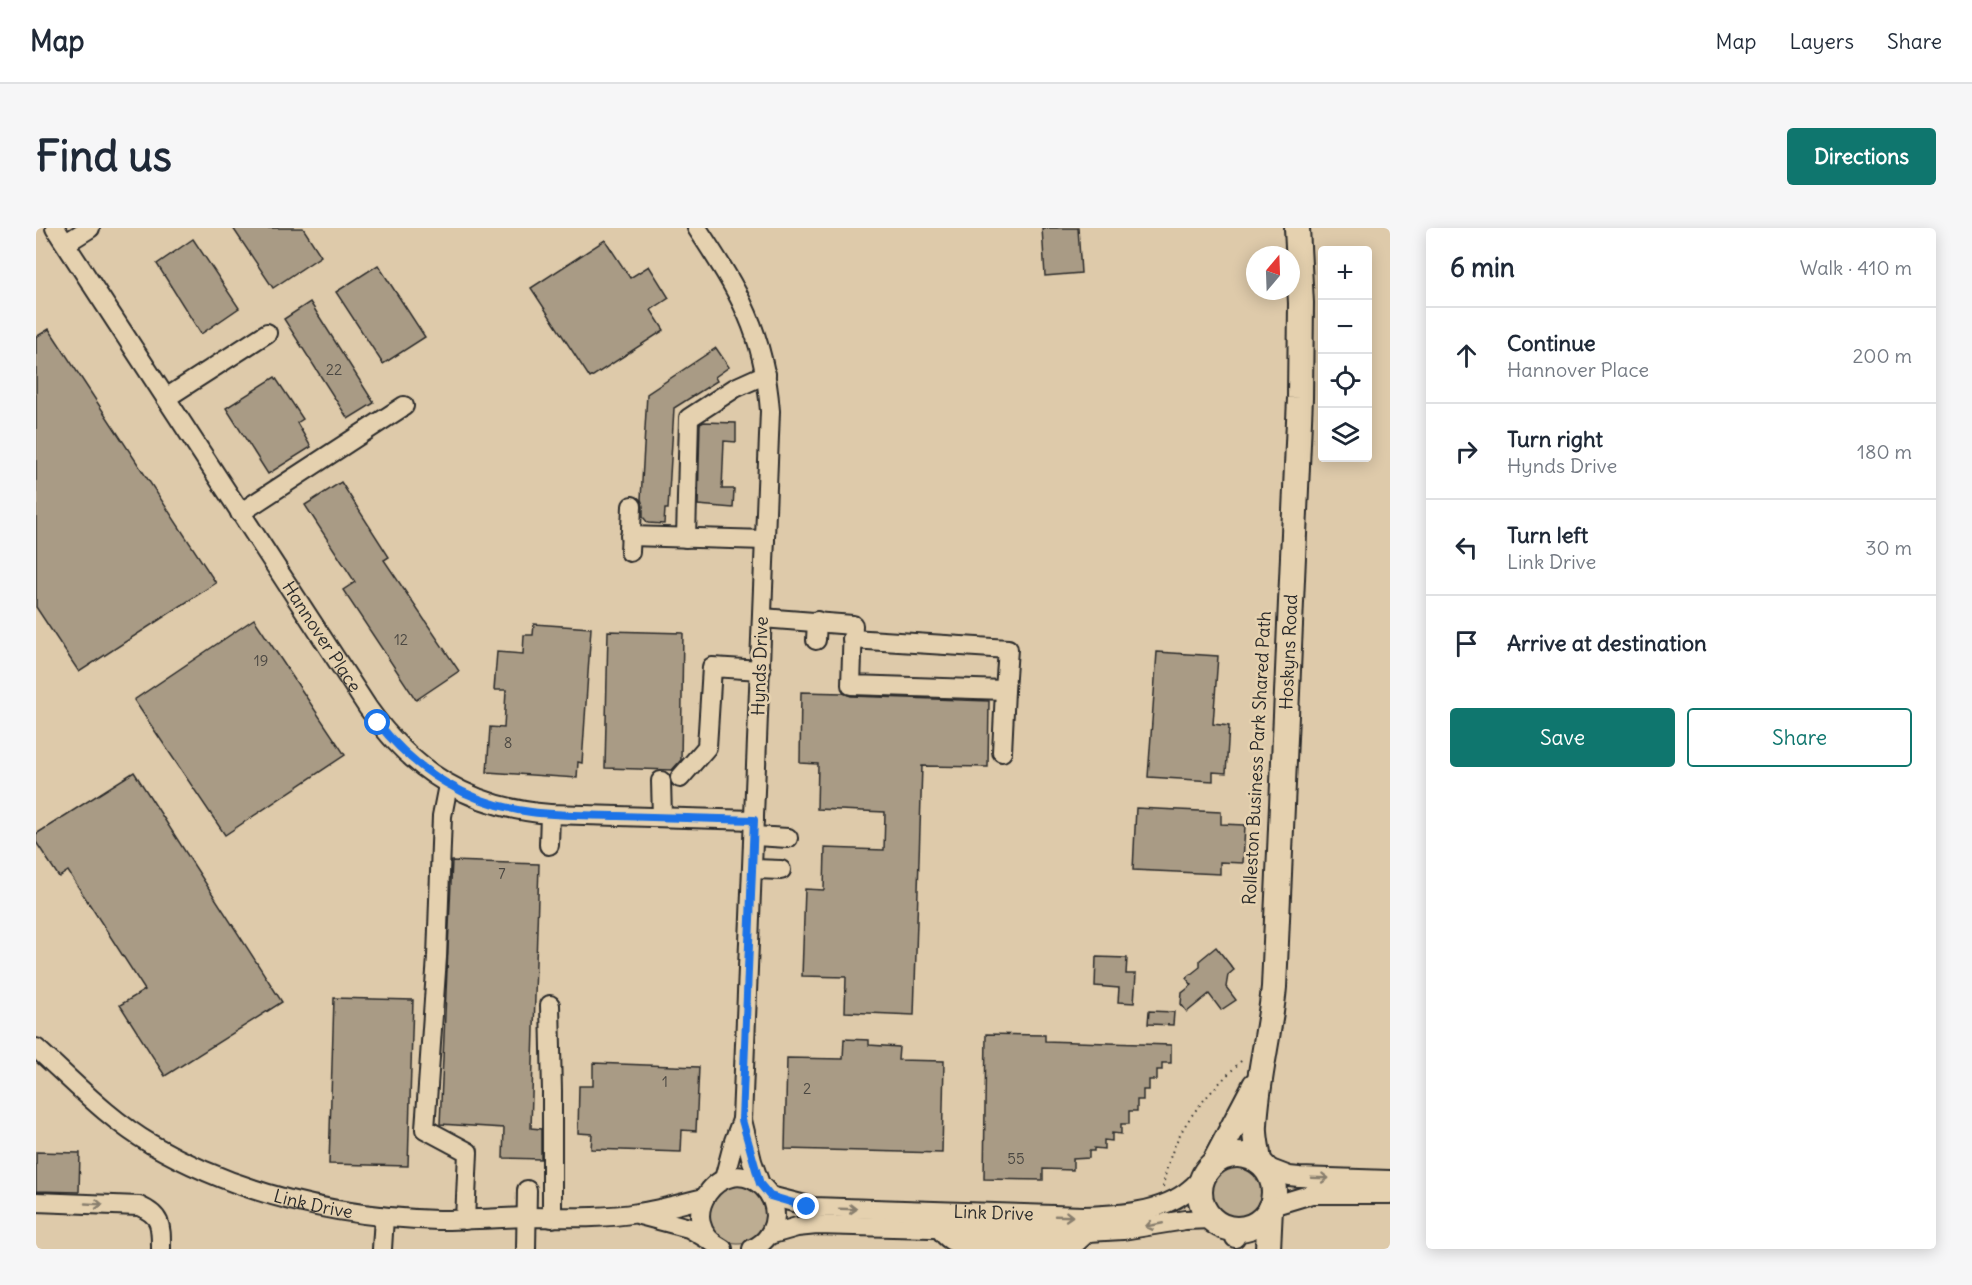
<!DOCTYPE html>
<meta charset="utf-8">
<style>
:root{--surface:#fff;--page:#f6f6f7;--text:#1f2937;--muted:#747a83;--line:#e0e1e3;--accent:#0f766e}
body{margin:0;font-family:Delius,sans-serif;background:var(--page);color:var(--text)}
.controls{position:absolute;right:18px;top:18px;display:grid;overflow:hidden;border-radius:6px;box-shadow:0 3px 15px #0003}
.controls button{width:54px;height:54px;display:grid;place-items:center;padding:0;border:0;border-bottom:2px solid var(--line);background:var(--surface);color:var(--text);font:30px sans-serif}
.compass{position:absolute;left:1210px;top:18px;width:54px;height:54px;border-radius:50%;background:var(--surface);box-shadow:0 3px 15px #0003;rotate:19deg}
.stop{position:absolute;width:18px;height:18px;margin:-14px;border:4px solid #1a73e8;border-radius:50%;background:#fff}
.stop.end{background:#1a73e8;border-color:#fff;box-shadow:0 2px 6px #0008}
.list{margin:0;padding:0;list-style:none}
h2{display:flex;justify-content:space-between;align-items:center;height:78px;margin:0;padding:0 24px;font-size:26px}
h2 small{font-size:20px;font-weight:400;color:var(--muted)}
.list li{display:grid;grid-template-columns:39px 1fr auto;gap:18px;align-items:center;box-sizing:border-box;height:96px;padding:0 24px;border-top:2px solid var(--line)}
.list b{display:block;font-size:22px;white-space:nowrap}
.list p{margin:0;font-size:20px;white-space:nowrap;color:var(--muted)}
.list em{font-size:20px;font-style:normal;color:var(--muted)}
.actions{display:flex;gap:12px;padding:18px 24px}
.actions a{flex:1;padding:14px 0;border:2px solid var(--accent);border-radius:6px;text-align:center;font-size:21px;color:var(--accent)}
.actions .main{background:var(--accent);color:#fff}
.icon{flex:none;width:33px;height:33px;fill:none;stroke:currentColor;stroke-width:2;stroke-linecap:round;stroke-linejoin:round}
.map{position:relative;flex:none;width:1354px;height:1021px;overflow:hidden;border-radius:6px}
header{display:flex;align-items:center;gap:36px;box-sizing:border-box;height:84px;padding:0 30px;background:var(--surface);border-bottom:2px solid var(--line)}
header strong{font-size:28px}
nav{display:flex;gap:33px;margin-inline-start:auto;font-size:21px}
.intro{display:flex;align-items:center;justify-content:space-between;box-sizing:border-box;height:144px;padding:0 36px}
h1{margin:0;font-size:42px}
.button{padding:15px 27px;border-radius:6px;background:var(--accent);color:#fff;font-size:21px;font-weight:700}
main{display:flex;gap:36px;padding:0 36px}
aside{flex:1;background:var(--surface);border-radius:6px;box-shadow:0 3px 15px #0003}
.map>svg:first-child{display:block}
</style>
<header>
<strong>Map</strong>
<nav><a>Map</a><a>Layers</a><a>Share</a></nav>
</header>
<div class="intro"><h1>Find us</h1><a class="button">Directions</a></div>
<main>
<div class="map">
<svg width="1354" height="1021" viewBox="0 0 1354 1021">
<rect width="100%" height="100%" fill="#decaaa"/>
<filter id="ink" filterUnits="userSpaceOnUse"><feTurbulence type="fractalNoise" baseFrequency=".0167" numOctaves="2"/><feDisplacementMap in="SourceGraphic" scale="12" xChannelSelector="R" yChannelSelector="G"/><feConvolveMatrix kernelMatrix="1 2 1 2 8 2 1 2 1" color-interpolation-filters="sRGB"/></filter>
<g filter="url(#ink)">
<g fill="#bdad92" stroke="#746c5e" stroke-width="1.5">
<circle cx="1201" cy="964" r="30"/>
<circle cx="702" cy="987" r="29"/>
</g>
<g fill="#a99b85" stroke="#2b2b2b" stroke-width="1.5">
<path d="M197,0H267L285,28L237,60Z"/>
<path d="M1006,0H1042L1045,45L1009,48Z"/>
<path d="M157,11L203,80L165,106L121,36Z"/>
<path d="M569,12L594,50L613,38L633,70L615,82L628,102L554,150L495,60Z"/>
<path d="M342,37L389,109L347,136L300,64Z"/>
<path d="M274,74L338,175L312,191L248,91Z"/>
<path d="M13,101L180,355L43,444L0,379V109Z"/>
<path d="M680,120L693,139L679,149L681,153L638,180L632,281H629L628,296L612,295L607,289V278L605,271L611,166Z"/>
<path d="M239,149L267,191L261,195L275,219L232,246L190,180Z"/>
<path d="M668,194L700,195V214L688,213L686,261H698L697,280L662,277L664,196Z"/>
<path d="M305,254L353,329L348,332L423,443L380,472L307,362L319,354L269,277Z"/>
<path d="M218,391L309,527L189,607L98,472Z"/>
<path d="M498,396L555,400L546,535L542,534L541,550L451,544L454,499L468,500L470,462H458L461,424L487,426L488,407H497Z"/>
<path d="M572,403L647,405L645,532L636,542L569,540Z"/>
<path d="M1121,424L1182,428L1177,496L1193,498L1190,545L1177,544V553L1112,549Z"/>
<path d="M765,464L807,465L815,468L953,473L952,539L886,538L878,787L809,784L810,749L766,748L769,661L788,662L789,620L848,622L849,584L781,581L782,536L764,535Z"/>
<path d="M98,544L246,774L129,848L84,777L109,762L32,643L23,649L0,614V606Z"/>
<path d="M1100,580L1185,584V596L1209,597L1207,635L1184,634V646L1097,642Z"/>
<path d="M416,633L503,636L495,900L505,901V931L467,930L468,900L404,896Z"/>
<path d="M1180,719L1198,742L1192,747L1190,759L1200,772L1185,782L1173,766L1151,784L1145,776L1146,765L1156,757L1150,750L1164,739V732Z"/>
<path d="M1060,729L1091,730L1090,746H1100L1098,775L1082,774L1083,760L1059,758Z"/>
<path d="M298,770L377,772L372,938L293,936Z"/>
<path d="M1113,783L1138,784L1137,797L1112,796Z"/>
<path d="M950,806L1009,807V813L1135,817V835H1126V842H1121V852H1113V862H1107V872H1101V883H1093V896H1085V906L1076,905V913L1068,912V921L1058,920V923H1053V930L1037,931V942L1007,941V952L948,951Z"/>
<path d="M808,811L833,812V817L863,819L862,832L908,833L906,925L749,921L751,830L807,831Z"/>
<path d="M557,835L663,839L660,903L646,902L645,924L555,921L556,906L542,905L543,858H557Z"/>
<path d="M0,924L44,925L43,964L0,963Z"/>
</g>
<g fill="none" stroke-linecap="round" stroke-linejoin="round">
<g stroke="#2b2b2b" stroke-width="22">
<g id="minor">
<path id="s1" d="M19,0L332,480C377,544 435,580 514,586L718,592"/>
<path d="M661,0C703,64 728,104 734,183L706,892L716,933L724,956"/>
<path d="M30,15L54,0"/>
<path d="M130,170L231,105"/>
<path d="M204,285L368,178"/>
<path d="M594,308L729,312"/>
<path d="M650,310L653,190L699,160L730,146"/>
<path d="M594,324L596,278"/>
<path d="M726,390L817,397L815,457L969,462L966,524"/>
<path d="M816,411L972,421L969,462"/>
<path d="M780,412L781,393"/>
<path d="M644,550L671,519L676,439L725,442"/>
<path d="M625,553L626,589"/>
<path d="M412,557L406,588L401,729L389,901L432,924L429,992"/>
<path d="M718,608L752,610"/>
<path d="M513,617L514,586"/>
<path d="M716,641L745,642"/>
<path d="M514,777L516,863V990"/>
<path id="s2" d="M0,820C37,853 72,891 115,916C202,966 302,989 402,992C431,992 460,990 488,989C526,989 565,991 602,985C625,982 646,975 668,970"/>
<path d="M1227,938L1253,948L1263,949L1354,952"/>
<path d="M688,951L698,913L706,892"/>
<path id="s3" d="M734,968L777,979L1047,988C1082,987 1126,985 1154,961C1160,957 1165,950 1170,944"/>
<path d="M0,974L103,978C126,988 125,998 125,1021"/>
<path d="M1236,978L1276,966H1354"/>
<path d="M604,987L653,1000L673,1012"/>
<path d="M904,1001C911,1012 918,1015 931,1018L1024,1020L1039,1016L1052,1004"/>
<path d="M1198,1001L1199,1010"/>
<path d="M733,1007L761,999L781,997L1052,1004L1087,1002L1149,992L1175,991"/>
<path d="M346,1021L348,989"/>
<path d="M490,1021L491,962"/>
<path d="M687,1021C633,994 686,921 727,959C735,967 739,977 739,988C738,1003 729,1015 716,1021"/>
</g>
</g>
<g stroke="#2b2b2b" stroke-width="28">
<g id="major">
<circle cx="1201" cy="964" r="37"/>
<path id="s4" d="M1223,934C1222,922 1218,909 1219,897C1221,851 1234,805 1238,759L1264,170L1265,75L1261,0"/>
<path d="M1178,935L1219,857"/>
<path d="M1232,1021L1234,980"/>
</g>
</g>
<path stroke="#2b2b2b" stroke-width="2" stroke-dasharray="1.5 4.5" stroke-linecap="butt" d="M1127,959C1137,898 1167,872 1208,830"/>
<use href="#minor" stroke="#e5d1af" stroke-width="18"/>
<use href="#major" stroke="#e5d1af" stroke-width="24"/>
</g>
<defs><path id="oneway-shaft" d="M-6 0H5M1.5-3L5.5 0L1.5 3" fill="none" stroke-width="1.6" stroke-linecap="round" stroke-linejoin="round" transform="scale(1.5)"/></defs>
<g stroke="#887e6d">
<use href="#oneway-shaft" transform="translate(1284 950) rotate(2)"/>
<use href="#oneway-shaft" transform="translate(58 976) rotate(3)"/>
<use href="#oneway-shaft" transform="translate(812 981) rotate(2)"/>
<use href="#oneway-shaft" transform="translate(1028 988) rotate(2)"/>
<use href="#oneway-shaft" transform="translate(1118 997) rotate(169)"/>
</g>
</g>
<g fill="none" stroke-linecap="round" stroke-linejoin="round" filter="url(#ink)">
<path stroke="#1a73e8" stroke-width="8" d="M342,495C381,544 433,576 495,584C524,588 553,587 582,588C627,589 673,591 718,592L706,892L724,956L734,968L771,979"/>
</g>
<g text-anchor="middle" stroke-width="5" stroke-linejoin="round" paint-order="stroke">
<g font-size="15" fill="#4a4742">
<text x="298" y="147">22</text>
<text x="365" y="417">12</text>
<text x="225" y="438">19</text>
<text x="472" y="520">8</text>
<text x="466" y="651">7</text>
<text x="629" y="859">1</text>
<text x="771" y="866">2</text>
<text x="980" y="936">55</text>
</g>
<g font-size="18" fill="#2b2b2b" stroke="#e5d1af">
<text dy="6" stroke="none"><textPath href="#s1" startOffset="488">Hannover Place</textPath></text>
<text dy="6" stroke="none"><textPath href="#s4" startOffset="512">Hoskyns Road</textPath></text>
<text transform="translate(724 438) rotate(-88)" y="6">Hynds Drive</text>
<text transform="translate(1221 530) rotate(-87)" y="6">Rolleston Business Park Shared Path</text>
<text dy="6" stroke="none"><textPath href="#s2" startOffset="324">Link Drive</textPath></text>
<text dy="6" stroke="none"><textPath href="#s3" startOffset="225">Link Drive</textPath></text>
</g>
</g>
</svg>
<div class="controls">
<button>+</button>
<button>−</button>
<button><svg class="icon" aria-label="locate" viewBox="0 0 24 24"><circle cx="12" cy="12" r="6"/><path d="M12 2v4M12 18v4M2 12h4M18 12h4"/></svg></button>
<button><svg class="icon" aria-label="layers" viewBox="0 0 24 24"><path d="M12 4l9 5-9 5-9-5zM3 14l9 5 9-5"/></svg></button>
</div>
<svg class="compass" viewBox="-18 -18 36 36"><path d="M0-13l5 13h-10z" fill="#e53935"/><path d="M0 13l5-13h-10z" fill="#747a83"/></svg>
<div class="stop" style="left:342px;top:495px"></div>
<div class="stop end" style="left:771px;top:979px"></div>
</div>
<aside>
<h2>6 min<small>Walk · 410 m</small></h2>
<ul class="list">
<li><svg class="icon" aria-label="ahead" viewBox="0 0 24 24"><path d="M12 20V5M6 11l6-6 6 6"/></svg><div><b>Continue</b><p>Hannover Place</p></div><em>200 m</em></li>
<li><svg class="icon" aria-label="right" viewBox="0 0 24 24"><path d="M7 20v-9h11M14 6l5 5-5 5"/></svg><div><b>Turn right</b><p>Hynds Drive</p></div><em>180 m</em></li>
<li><svg class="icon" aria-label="left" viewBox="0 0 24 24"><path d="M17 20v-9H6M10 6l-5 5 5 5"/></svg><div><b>Turn left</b><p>Link Drive</p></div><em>30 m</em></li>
<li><svg class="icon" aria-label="arrive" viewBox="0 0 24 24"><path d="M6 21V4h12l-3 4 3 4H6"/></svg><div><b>Arrive at destination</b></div></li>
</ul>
<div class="actions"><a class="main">Save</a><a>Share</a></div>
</aside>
</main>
